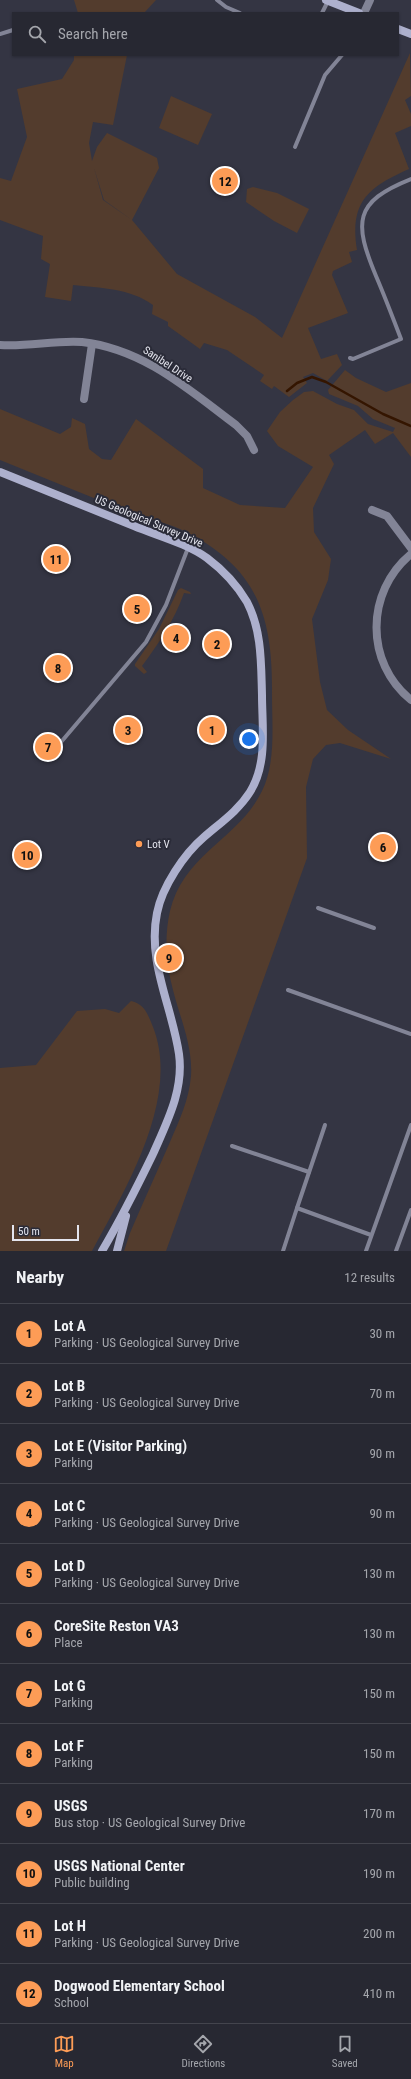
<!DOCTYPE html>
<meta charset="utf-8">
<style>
:root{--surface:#272832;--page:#33343e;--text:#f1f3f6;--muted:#a4a6ac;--line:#43444d;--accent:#fd9c56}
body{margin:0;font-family:"Roboto Condensed",sans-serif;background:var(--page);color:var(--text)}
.scale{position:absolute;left:12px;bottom:10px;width:67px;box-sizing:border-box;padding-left:4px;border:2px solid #e4e5ee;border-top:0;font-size:11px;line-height:14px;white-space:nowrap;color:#e4e5ee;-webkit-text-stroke:3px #2a2b38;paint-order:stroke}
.you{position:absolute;left:249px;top:739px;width:14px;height:14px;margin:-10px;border:3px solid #fff;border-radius:50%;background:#1a73e8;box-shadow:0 0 0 6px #1a73e833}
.badge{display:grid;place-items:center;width:26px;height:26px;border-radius:50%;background:var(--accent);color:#111;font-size:13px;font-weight:700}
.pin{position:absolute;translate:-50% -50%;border:2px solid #fff;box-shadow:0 1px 4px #0006}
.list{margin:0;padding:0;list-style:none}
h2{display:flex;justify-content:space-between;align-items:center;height:52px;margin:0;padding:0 16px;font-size:17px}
h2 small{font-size:13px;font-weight:400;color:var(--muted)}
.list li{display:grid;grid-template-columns:26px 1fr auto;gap:12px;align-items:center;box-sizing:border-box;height:60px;padding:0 16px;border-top:1px solid var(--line)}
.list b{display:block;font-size:15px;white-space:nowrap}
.list p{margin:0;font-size:13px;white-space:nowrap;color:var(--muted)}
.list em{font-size:13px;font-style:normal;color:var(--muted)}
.icon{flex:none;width:22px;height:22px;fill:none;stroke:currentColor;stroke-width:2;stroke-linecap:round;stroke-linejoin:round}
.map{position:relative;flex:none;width:411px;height:1251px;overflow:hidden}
.search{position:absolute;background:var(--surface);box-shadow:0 1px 3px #0004;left:12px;right:12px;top:12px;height:44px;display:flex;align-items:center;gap:10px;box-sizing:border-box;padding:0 14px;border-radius:0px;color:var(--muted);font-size:15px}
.sheet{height:772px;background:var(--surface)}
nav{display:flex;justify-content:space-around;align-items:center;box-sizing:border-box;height:56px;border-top:1px solid var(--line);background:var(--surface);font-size:11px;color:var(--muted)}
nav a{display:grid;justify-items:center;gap:2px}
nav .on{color:var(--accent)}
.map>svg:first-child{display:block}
</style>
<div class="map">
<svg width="411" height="1251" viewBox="0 0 411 1251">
<rect width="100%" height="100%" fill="#343543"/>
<g fill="#533c2d">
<path d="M74,0H156L144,13H78Z"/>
<path d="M410,53L411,96L405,100L411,114V126L395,133L409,169C369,187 349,201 357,250L349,252L352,262L333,271L332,275L348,313L308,328L321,359L337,354L342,365L327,381L313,373L303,377L307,383L289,397L274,386L272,389L260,381L264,375L227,350L204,343L200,349L168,326V322L152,314L153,305C130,288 100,288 73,285L71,301L45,297L50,264L41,259L43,236L0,220V178L11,181L27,137L17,89L62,79L74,60V55H127L113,125L93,122L89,143L92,161L97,147L107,133L157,158L159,168L132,220L104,200L94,168L103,200L132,220L177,274L255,317L282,338Z"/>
<path d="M171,96L212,114L198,145L159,128Z"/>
<path d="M253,187L277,193L309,209L297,233L274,221L246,202L247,189Z"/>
<path d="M345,370L356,378L386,392L411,383V457L393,433L375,444L365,430L329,455L334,464L313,508L314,532L331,559L328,580L312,619L320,682L327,710L348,730L391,759L340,743L326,745L313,759L306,787L307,858L166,1251H124L130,1233C143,1202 157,1172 170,1142C179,1121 189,1100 191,1076C193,1046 180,1018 173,990C166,965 164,937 170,911C184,853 239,839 262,791C276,763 272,725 272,694C273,614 256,565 180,529C164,522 145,518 129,512C85,495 43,477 0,460V409L60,434L71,427L72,418L85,424L89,449L102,459L111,460L136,419L203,469V488L240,505L285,508L313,467L278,446L267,431L280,412L293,400L304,392L313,391L337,404L354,410L368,424L393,432L395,428L373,419L358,406L329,394L328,390Z"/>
<path d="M181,588L190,592L191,594L184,593C174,621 159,643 142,666L147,672L144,674L135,666V664L159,629L178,590Z"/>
<path d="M131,1001C145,1004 148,1015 153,1027C181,1098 125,1190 92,1251H0V1068L36,1065L77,1011L105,1009L119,1013Z"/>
</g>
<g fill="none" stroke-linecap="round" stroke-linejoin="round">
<path stroke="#341500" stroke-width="2.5" d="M287,391L297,383L312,377L326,382L383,414L411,426"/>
<g stroke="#828496" stroke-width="4">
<path d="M217,0L226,7L240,13"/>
<path d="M322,13L328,1"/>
<path d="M0,34L13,30"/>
<path d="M295,147L325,75L342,55"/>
<path d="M350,358L353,359L401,339C393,318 385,297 376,276C354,223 353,202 411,179"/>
<path d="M56,748L146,642L166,605L188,548"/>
<path d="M318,908L374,928"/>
<path d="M288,990L411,1034"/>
<path d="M232,1146L309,1172"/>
<path d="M297,1208L325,1125"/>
<path d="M283,1251L297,1208L371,1235"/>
<path d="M366,1251L411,1125"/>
<path d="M396,1251L411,1210"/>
</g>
<g stroke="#828496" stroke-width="8">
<path d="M364,13L370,0"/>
<path d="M0,345C28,347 55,340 82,342C144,349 189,390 236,425L247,436L254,450"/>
<path d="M84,399L92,344"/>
<path d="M372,510L387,516L411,548"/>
<path d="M411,554C365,592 365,663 411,700"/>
</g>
<g stroke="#adb0cd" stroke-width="8">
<path d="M326,0L359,13"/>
<path d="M398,29L411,34"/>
<path d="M0,472C45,490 89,508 134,526C158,536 186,543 207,558C223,570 237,585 247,602C262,631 261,663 262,695C262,727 268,763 250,792C238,811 220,823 204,837C184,854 162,887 157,913C147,962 172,1006 179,1054C184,1090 167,1122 153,1154C137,1187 121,1219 102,1251"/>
<path d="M117,1251L126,1216"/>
</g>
</g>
<circle fill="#fd9c56" stroke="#2a2b38" stroke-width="1.5" cx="139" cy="844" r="4"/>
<g text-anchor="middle" stroke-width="4" stroke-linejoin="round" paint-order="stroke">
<g font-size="11" fill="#e4e5ee" stroke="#2a2b38">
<text transform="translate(168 364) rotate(33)" y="4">Sanibel Drive</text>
<text transform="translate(149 521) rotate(23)" y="4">US Geological Survey Drive</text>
</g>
<g font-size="11" fill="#e4e5ee" stroke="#2a2b38" text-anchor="start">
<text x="147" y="848">Lot V</text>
</g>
</g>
</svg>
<div class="scale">50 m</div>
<div class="you"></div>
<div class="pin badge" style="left:212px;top:730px">1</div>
<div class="pin badge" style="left:217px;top:644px">2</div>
<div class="pin badge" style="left:128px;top:730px">3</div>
<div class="pin badge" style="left:176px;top:638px">4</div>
<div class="pin badge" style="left:137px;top:609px">5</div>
<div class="pin badge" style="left:383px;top:847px">6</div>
<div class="pin badge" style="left:48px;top:747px">7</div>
<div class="pin badge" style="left:58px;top:668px">8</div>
<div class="pin badge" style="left:169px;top:958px">9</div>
<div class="pin badge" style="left:27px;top:855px">10</div>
<div class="pin badge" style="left:56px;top:559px">11</div>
<div class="pin badge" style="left:225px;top:181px">12</div>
<div class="search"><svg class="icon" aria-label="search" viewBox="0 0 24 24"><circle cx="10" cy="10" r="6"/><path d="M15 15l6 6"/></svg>Search here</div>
</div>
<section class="sheet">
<h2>Nearby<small>12 results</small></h2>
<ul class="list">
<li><span class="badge">1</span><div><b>Lot A</b><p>Parking · US Geological Survey Drive</p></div><em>30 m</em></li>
<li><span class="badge">2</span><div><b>Lot B</b><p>Parking · US Geological Survey Drive</p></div><em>70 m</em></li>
<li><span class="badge">3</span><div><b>Lot E (Visitor Parking)</b><p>Parking</p></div><em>90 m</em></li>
<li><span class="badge">4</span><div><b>Lot C</b><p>Parking · US Geological Survey Drive</p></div><em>90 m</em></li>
<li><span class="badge">5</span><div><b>Lot D</b><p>Parking · US Geological Survey Drive</p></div><em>130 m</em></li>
<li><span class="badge">6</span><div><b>CoreSite Reston VA3</b><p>Place</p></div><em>130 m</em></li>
<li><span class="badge">7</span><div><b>Lot G</b><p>Parking</p></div><em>150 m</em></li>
<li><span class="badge">8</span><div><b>Lot F</b><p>Parking</p></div><em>150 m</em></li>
<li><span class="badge">9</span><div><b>USGS</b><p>Bus stop · US Geological Survey Drive</p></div><em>170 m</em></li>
<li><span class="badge">10</span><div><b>USGS National Center</b><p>Public building</p></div><em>190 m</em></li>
<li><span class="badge">11</span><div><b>Lot H</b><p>Parking · US Geological Survey Drive</p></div><em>200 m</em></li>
<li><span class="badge">12</span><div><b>Dogwood Elementary School</b><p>School</p></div><em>410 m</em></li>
</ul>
</section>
<nav>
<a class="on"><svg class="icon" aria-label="map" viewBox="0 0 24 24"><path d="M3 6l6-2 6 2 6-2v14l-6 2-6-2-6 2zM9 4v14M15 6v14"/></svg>Map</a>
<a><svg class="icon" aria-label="directions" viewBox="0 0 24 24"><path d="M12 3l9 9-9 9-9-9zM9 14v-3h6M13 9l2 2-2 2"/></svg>Directions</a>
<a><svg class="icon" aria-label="saved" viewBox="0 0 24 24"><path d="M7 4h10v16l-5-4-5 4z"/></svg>Saved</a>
</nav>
